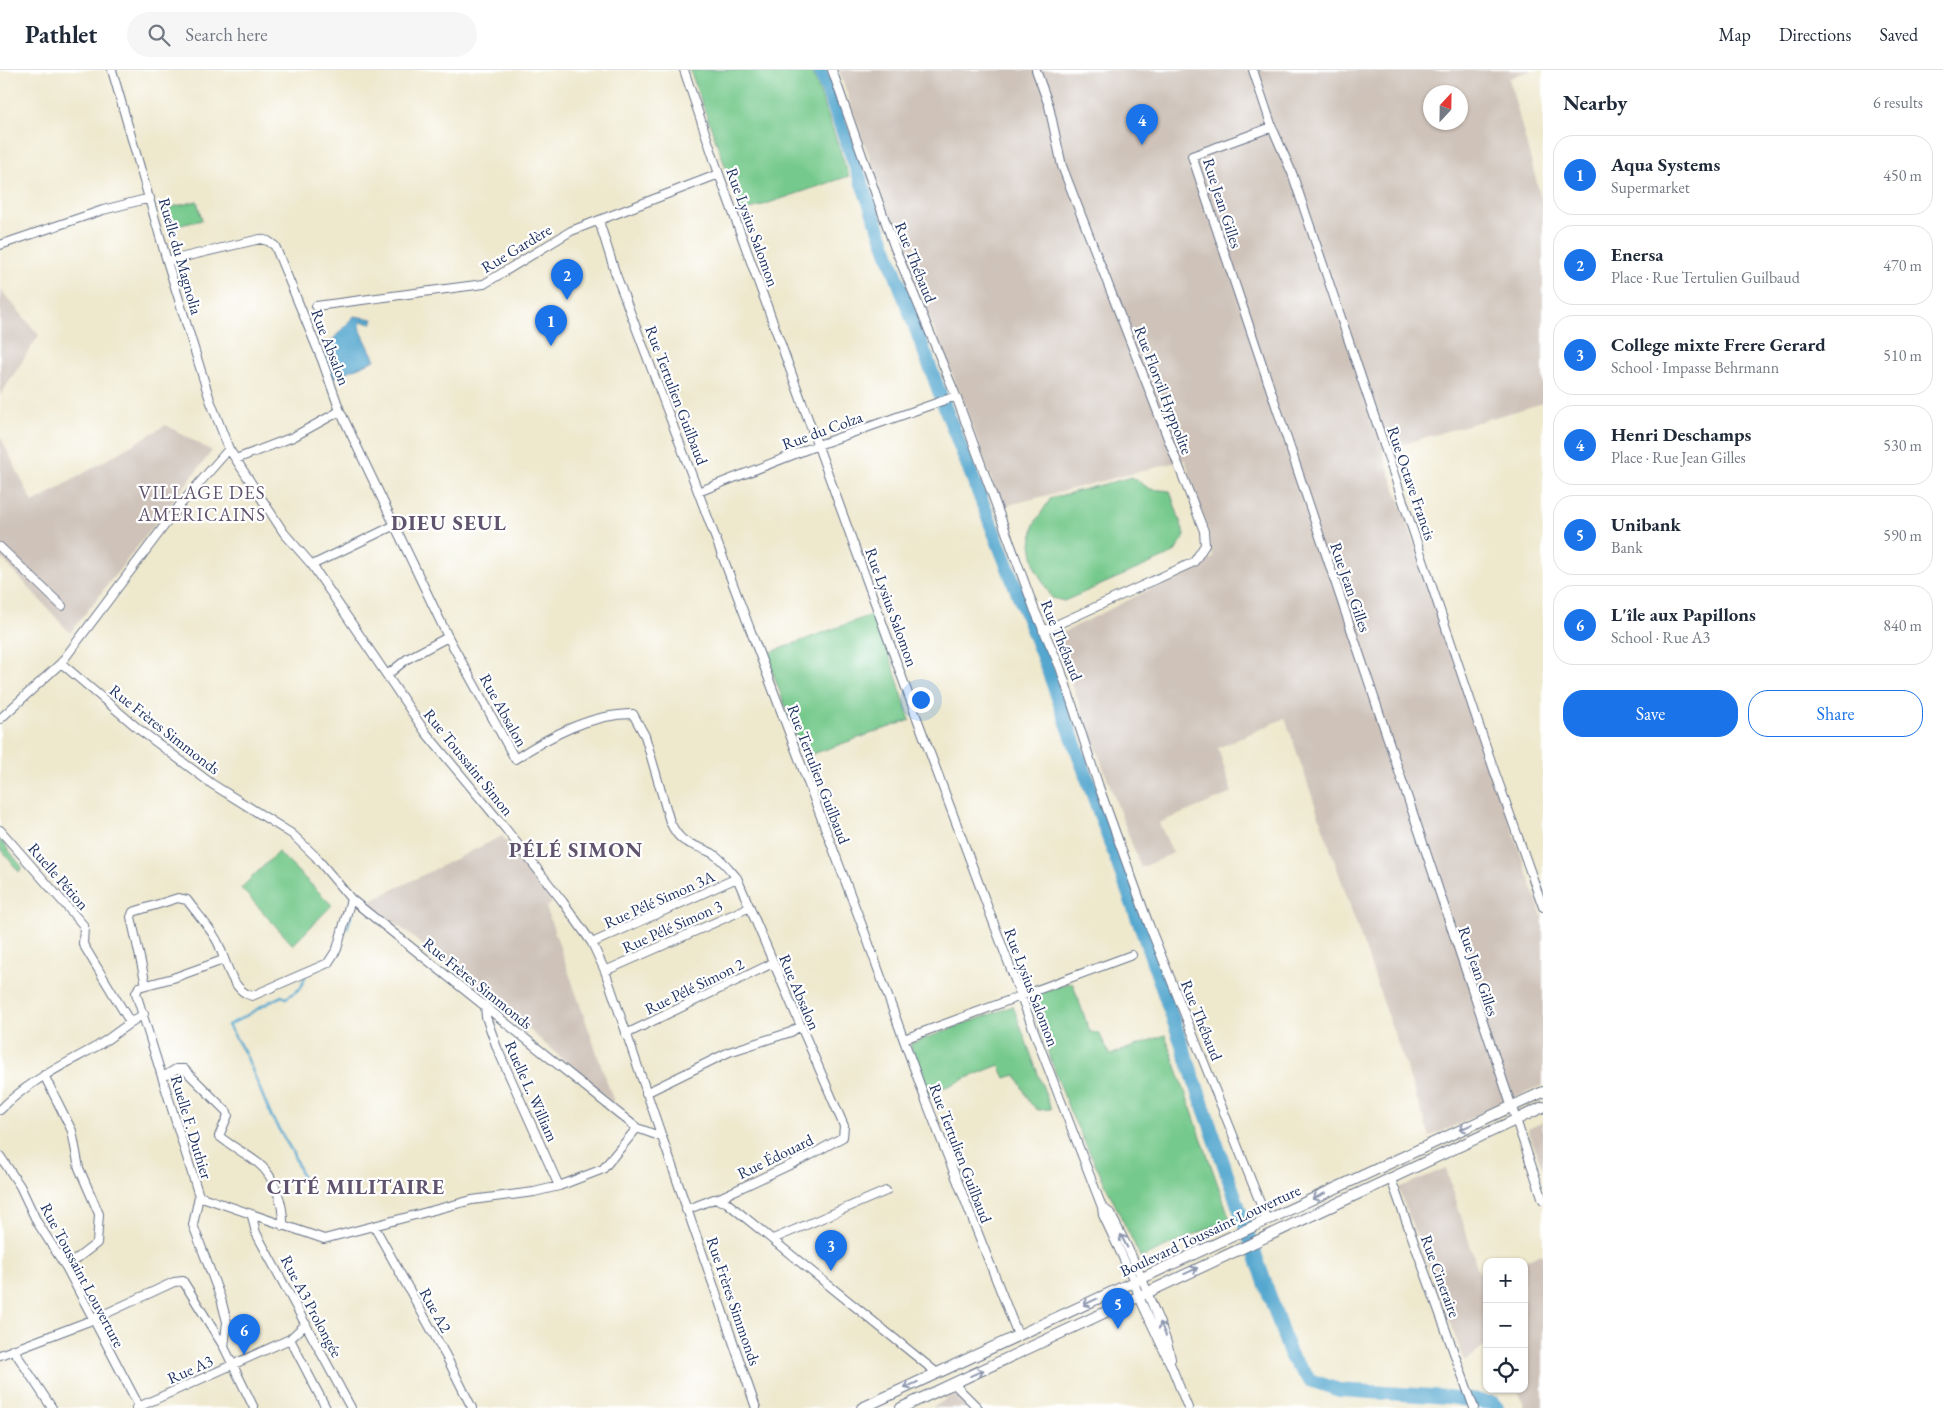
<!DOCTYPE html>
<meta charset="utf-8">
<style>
:root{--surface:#fff;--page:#f6f6f7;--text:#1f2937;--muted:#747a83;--line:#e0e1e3;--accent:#1a73e8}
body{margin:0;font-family:"EB Garamond",serif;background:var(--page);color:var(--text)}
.controls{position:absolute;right:15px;bottom:15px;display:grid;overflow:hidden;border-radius:10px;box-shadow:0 1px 4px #0004}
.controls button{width:45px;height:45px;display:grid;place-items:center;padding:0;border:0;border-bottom:1px solid var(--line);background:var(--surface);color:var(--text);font:25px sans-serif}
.compass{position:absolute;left:1423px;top:15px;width:45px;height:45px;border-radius:50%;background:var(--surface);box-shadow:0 1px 4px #0004;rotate:22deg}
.you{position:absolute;left:920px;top:629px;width:18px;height:18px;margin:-12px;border:4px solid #fff;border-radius:50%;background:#1a73e8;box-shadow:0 0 0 8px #1a73e833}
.badge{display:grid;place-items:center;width:32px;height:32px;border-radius:50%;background:var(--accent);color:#fff;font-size:16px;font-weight:700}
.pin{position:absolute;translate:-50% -41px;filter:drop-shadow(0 1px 2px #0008)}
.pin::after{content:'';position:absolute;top:26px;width:18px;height:15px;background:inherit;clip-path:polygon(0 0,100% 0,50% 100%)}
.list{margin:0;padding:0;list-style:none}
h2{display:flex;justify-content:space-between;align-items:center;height:65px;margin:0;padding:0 20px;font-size:21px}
h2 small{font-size:16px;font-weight:400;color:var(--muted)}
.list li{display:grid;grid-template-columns:32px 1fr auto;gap:15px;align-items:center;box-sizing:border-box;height:80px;margin:0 10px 10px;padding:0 10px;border:1px solid var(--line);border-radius:20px}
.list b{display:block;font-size:19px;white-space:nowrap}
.list p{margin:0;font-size:16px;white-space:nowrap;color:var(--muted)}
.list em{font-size:16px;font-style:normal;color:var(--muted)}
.actions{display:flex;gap:10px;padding:15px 20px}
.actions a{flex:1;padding:11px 0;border:1px solid var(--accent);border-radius:20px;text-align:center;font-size:18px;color:var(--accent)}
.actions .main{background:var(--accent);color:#fff}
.icon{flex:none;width:28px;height:28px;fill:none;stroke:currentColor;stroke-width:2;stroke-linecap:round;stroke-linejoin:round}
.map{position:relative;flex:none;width:1543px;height:1338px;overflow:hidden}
header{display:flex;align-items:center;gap:30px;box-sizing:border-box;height:70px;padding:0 25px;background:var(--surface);border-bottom:1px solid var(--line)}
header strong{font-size:24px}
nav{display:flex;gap:28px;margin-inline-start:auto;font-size:18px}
.search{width:350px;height:45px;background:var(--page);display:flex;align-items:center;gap:12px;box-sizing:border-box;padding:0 18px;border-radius:28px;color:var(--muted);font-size:19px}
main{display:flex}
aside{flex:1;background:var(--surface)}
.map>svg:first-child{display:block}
.industrial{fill:#cec2b9;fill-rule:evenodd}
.green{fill:#76c98c;stroke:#487c75}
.water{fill:#54a7cf;stroke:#386b96}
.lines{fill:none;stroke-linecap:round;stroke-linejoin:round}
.stream{stroke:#54a7cf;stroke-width:2.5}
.river{stroke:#54a7cf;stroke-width:14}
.minor-casing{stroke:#657085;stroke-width:10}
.major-casing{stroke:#657085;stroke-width:12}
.minor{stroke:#fff;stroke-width:8}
.major{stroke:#fff;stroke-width:10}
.oneway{stroke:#8d97ae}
.labels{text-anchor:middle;stroke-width:4.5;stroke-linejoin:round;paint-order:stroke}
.street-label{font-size:16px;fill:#1b2f5e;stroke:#fff}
.quarter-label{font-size:19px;letter-spacing:1px;fill:#60536e;stroke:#fff}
.district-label{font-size:21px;font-weight:bold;letter-spacing:1px;fill:#60536e;stroke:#fff}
</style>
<header>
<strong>Pathlet</strong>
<div class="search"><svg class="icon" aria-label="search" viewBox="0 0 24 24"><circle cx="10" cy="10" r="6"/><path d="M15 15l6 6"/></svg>Search here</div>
<nav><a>Map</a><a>Directions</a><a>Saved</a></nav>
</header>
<main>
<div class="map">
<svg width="1543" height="1338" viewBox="0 0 1543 1338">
<rect width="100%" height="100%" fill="#fff"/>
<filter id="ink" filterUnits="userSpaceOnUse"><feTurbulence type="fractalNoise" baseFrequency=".02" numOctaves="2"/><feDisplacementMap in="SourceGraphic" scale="10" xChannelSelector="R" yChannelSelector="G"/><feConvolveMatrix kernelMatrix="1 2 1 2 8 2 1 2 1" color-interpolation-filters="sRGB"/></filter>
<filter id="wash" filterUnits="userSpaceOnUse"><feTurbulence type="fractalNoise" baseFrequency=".0096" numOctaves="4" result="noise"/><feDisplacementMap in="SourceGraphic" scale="20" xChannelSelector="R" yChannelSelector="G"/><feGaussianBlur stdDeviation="1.12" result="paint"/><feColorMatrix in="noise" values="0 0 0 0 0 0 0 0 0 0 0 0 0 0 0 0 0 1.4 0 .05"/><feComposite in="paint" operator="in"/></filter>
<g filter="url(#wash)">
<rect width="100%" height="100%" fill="#eee8cd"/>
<path class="industrial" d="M839,0h693l-23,8 34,128v197l-161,47 161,469v166l-113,52 -145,-419 -67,30 14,45 -73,30 14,30 -32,15 -87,-231 159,-79 -5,-27 -23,-71 -184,47 -37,-104 -68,-168zM1430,22h30v30h-30z
M0,219l39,46 -39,61z
M166,355l46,26 -142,182 -70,-77v-120l33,67z
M502,766l50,67 -6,4 69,198 -97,-85 -150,-118z
M1543,1052v48l-15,-41z
M1446,1098l33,105 8,-2v73l-22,18 -67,-174z
M1543,1184v154h-18l-7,-19h6v-127h-8z
M954,1324l13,14h-35z"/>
<path class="green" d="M690,0h122l37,106 -107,36z
M197,131l5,19 -34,8 -4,-19z
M1132,407l18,12 20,2 15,45 -11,17 -110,48 -12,-3 -17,-30 -4,-24 3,-20 17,-26z
M876,543l34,107 -106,37 -38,-103z
M0,769l22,28 -3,5 -19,-24z
M278,782l54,53 -39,40 -52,-57z
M1072,912l18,50 9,1 11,22 55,-20 65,184 -89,39 -71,-146 -42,-115z
M1013,936l38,103 -13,1 -8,-7 -14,-28 -11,3 -6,-13 -71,29 -18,-50z"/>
<path class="water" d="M354,246l19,3 -2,5 -10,-3 -1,8 15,31 -42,18 -12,-23c10,-15 21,-25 33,-39z"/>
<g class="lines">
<path class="stream" d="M347,858l5,-14
M304,1112l-11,-29 -22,-37 -25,-61 -18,-30c19,-8 35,-21 54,-29l4,2 15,-10 4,-11"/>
<path class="river" d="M820,0l126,340 102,260 96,266 147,421 19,23 29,10 109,7 45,6 4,5"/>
</g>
</g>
<g filter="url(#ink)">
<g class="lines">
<g class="minor-casing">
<path id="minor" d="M112,0l55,191 43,139 19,49 55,84 28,32 114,168 79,95 58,74 29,41 13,28 57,166
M684,0l35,104 196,539 125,334 62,160 1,8 31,66 5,16 33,71 16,40
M832,0l62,176 62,150 79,215 25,56 39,120 50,138 118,295
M1036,0l13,36 13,60 142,365 1,14 -11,17 -151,69
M1253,0l19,57 20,46 201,594 50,140
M1272,57l-80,29 351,1044
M599,151l16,51 251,664 60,165 92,234
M0,175l103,-35 47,-12
M167,191l93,-22 8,2 7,5 47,114 18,51 108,226 67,122c35,-23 75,-45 118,-45l12,22 25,86c12,25 21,20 42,31 10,6 18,17 25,25l107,248 -1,11 -34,19 -92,43
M316,236l168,-22 87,-53 148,-57
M236,389l57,-22 47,-26
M698,422l120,-47 138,-49
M0,477l62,59
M312,495l83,-40
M61,593l79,67 72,54 80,50 23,22 36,43 286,229 25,9 94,271
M387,605l20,-16 41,-22
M0,649l61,-56 119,-158 49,-56
M0,760l84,96 -1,18 47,78
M592,873l145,-65
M223,890l-50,18 -34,9 -3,6 63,203 125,43 148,-39 62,-8 25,-6 44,-17 34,-41
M605,901l145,-64
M146,915l-15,-68 2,-5 45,-14 9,2c10,14 25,29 32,45 7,17 13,46 33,51l76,-33 9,-14 14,-50
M485,935l1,12 11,31 62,138
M626,964l147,-71
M904,969l228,-84
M44,1005l28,56 7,37 20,46 -2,29 -31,24
M163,1007l13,-8h8l43,43 1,3 -9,21c12,10 26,17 39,27 17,13 26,43 25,63
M646,1023l83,-41 62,-20 9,-6
M0,1040c28,-29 64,-45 99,-65 16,-10 29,-22 45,-31
M0,1086l20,30 17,36 29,45 74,141
M1391,1109l83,229
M199,1126l-6,29 28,74 6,23 -3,25 30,61
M1102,1137l8,6c14,27 28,53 38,81 8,22 19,41 23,65
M686,1140l28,-11 12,3 211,171
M252,1146l4,17 95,175
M374,1156l72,130 26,52
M773,1169l113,-48
M290,1269l36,69
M13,1279l39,59
M0,1285l92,-35 82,-38 9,-1 41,66
M953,1313l25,25
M136,1338l154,-69 16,-15"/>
</g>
<g class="major-casing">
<path id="major" d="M862,1338l681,-316
M901,1338l642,-301"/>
</g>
<use href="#minor" class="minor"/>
<use href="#major" class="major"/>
</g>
<defs><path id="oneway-shaft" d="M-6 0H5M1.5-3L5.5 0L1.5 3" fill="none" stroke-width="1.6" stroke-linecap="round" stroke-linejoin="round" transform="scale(1.25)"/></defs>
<g class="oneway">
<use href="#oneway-shaft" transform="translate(1466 1057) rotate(155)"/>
<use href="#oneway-shaft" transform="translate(1319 1126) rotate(155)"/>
<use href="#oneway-shaft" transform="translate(1124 1171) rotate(-117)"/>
<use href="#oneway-shaft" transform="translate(1191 1201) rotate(-25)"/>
<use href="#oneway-shaft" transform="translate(1090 1232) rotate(155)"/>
<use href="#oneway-shaft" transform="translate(1163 1259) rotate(-114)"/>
<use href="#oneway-shaft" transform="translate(977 1303) rotate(-24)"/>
<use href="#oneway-shaft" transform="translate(911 1315) rotate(155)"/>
</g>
</g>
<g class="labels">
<g class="street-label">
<text transform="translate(1223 133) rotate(72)" y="6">Rue Jean Gilles</text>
<text transform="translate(753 157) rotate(70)" y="6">Rue Lysius Salomon</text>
<text transform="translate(516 178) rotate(-31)" y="6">Rue Gardère</text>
<text transform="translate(181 186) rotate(74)" y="6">Ruelle du Magnolia</text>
<text transform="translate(916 192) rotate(68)" y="6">Rue Thébaud</text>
<text transform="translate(331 277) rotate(69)" y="6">Rue Absalon</text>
<text transform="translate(1164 320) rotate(69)" y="6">Rue Florvil Hyppolite</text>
<text transform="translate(677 325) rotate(69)" y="6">Rue Tertulien Guilbaud</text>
<text transform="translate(822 360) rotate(-20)" y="6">Rue du Colza</text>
<text transform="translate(1412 413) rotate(71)" y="6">Rue Octave Francis</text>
<text transform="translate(1351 517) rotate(71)" y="6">Rue Jean Gilles</text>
<text transform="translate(892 537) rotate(70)" y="6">Rue Lysius Salomon</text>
<text transform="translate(1062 570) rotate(68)" y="6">Rue Thébaud</text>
<text transform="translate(504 640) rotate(61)" y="6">Rue Absalon</text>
<text transform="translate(165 659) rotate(38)" y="6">Rue Frères Simmonds</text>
<text transform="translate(469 692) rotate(51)" y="6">Rue Toussaint Simon</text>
<text transform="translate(819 704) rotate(69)" y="6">Rue Tertulien Guilbaud</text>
<text transform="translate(59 806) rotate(49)" y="6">Ruelle Pétion</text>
<text transform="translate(659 829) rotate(-24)" y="6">Rue Pélé Simon 3A</text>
<text transform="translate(672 856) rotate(-24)" y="6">Rue Pélé Simon 3</text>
<text transform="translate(1479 901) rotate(71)" y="6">Rue Jean Gilles</text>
<text transform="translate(478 913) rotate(39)" y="6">Rue Frères Simmonds</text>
<text transform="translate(694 916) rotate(-26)" y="6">Rue Pélé Simon 2</text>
<text transform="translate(1032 917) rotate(69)" y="6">Rue Lysius Salomon</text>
<text transform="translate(800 922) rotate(67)" y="6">Rue Absalon</text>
<text transform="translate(1202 950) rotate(68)" y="6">Rue Thébaud</text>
<text transform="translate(532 1021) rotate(66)" y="6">Ruelle L. William</text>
<text transform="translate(192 1057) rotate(73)" y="6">Ruelle F. Duthier</text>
<text transform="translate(961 1083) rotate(69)" y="6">Rue Tertulien Guilbaud</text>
<text transform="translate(775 1086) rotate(-26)" y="6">Rue Édouard</text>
<text transform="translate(1210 1160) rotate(-25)" y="6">Boulevard Toussaint Louverture</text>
<text transform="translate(83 1205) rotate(62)" y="6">Rue Toussaint Louverture</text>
<text transform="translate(1441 1206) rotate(70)" y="6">Rue Cineraire</text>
<text transform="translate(734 1231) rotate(71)" y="6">Rue Frères Simmonds</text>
<text transform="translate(312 1236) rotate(62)" y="6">Rue A3 Prolongée</text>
<text transform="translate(436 1240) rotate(61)" y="6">Rue A2</text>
<text transform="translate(190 1299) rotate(-24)" y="6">Rue A3</text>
</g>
<g class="quarter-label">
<text x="202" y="429">VILLAGE DES<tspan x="202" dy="22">AMERICAINS</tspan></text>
</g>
<g class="district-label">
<text x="449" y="460">DIEU SEUL</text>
<text x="576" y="787">PÉLÉ SIMON</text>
<text x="356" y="1124">CITÉ MILITAIRE</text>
</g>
</g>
</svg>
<div class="controls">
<button>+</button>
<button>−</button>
<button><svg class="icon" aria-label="locate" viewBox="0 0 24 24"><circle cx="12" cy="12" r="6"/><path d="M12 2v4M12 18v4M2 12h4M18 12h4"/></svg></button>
</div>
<svg class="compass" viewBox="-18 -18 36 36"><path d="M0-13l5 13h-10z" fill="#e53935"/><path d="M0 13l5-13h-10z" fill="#747a83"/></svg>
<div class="you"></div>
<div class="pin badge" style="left:551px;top:276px">1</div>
<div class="pin badge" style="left:567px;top:230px">2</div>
<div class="pin badge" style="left:831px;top:1201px">3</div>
<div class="pin badge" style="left:1142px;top:75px">4</div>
<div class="pin badge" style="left:1118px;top:1259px">5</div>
<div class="pin badge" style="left:244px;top:1285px">6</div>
</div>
<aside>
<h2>Nearby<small>6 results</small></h2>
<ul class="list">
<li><span class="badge">1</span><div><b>Aqua Systems</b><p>Supermarket</p></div><em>450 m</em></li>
<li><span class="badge">2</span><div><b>Enersa</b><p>Place · Rue Tertulien Guilbaud</p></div><em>470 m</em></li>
<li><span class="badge">3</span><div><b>College mixte Frere Gerard</b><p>School · Impasse Behrmann</p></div><em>510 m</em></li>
<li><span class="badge">4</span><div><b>Henri Deschamps</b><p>Place · Rue Jean Gilles</p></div><em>530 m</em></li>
<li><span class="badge">5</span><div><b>Unibank</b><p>Bank</p></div><em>590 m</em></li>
<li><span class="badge">6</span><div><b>L'île aux Papillons</b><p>School · Rue A3</p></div><em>840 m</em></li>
</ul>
<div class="actions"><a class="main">Save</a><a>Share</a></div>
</aside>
</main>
